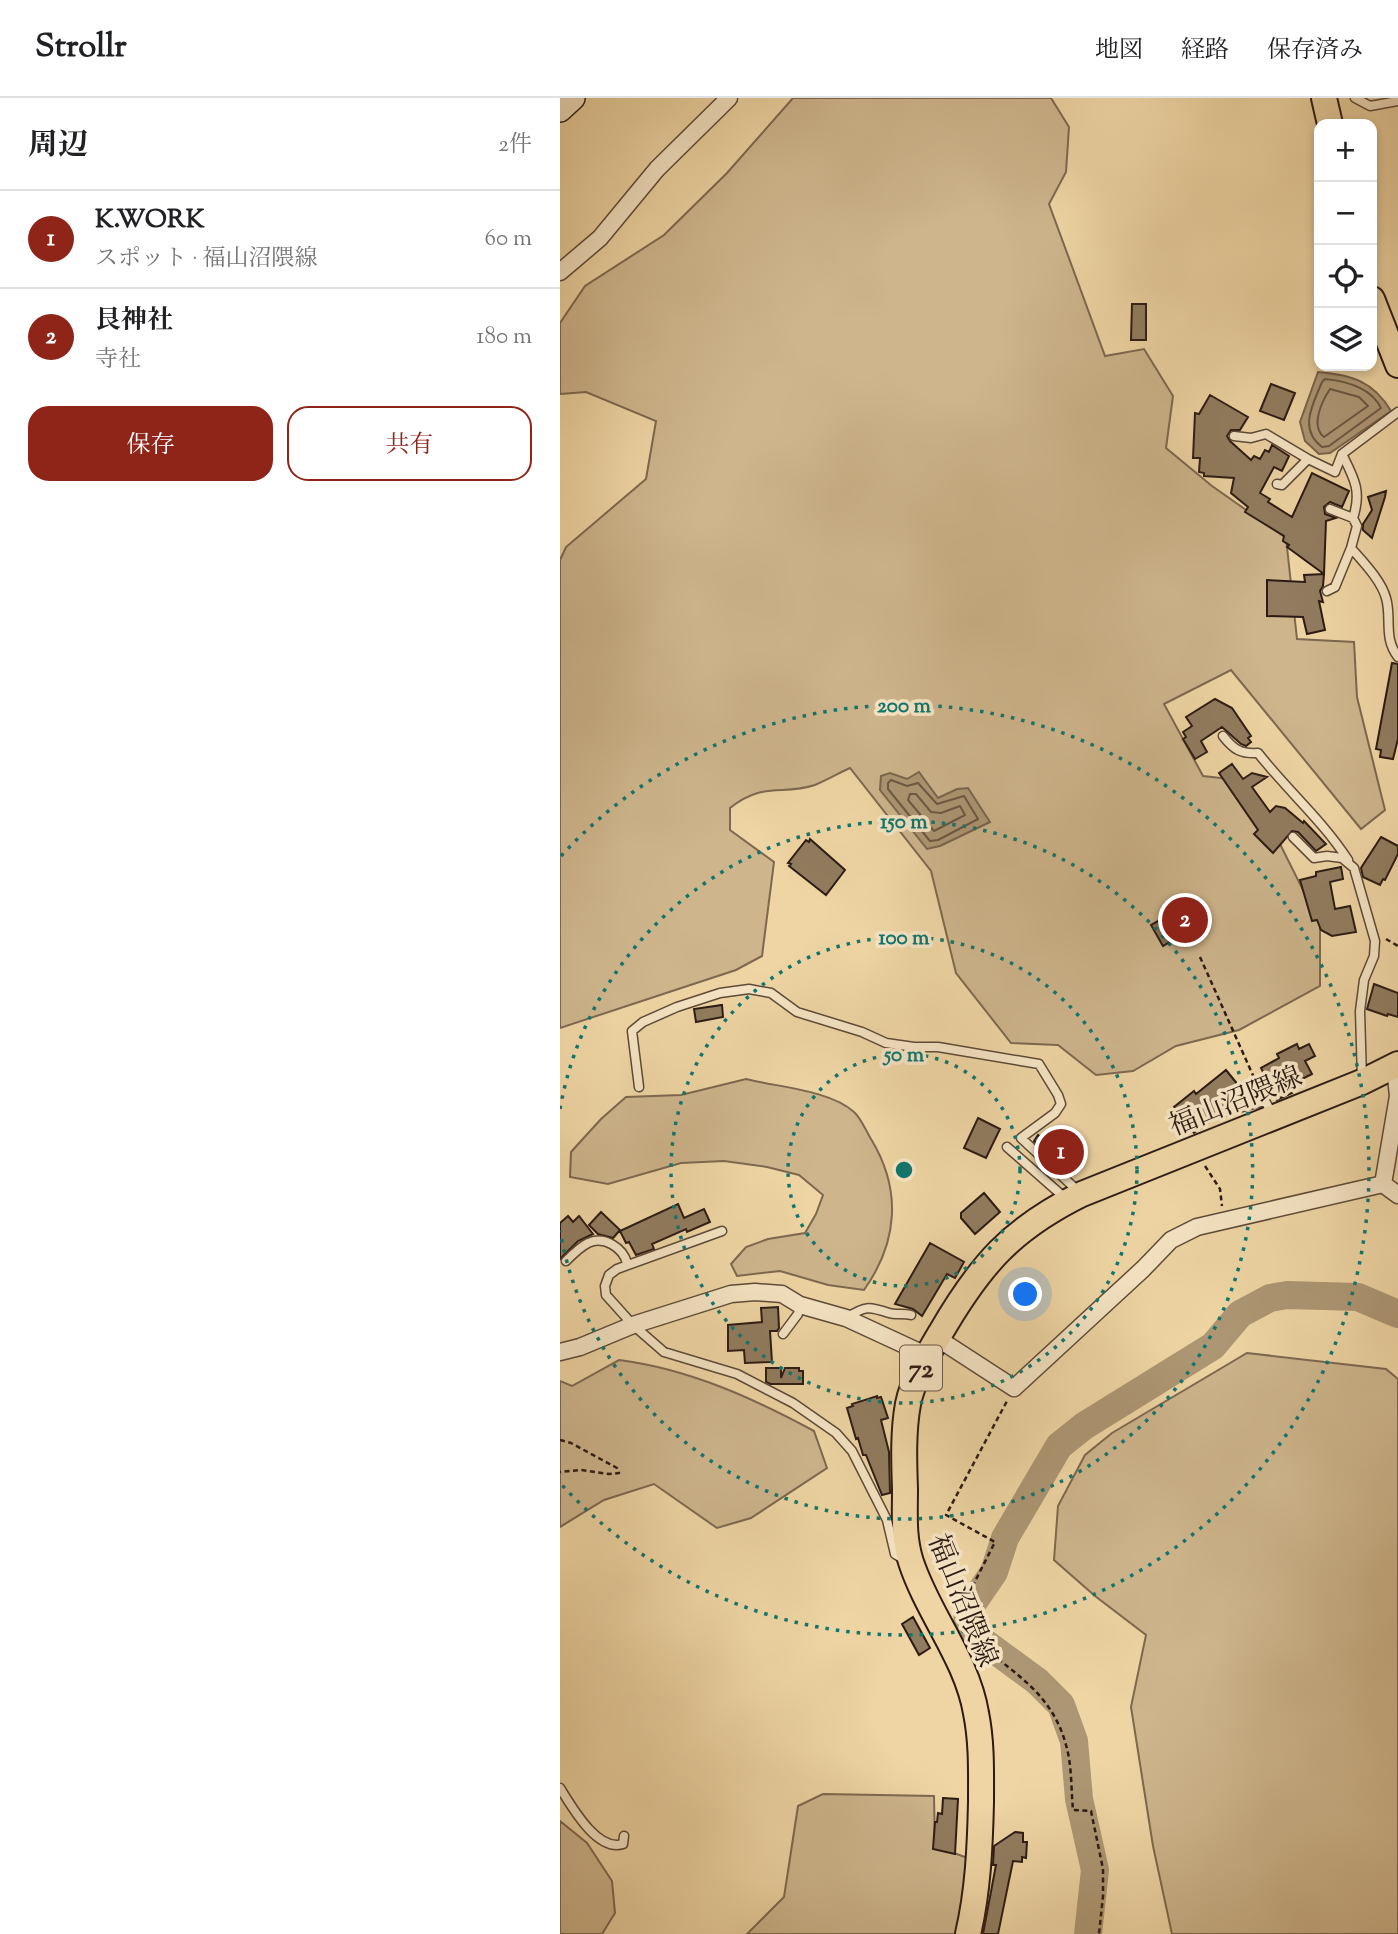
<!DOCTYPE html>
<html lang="ja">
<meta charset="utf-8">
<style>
:root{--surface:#fff;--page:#f2f2f2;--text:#202124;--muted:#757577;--line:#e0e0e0;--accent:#8f2418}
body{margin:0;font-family:"Sorts Mill Goudy","Noto Serif JP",serif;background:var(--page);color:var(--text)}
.controls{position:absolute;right:21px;top:21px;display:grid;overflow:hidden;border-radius:14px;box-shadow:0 4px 10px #0003}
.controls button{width:63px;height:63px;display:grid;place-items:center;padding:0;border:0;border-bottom:2px solid var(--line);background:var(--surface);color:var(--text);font:35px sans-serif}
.you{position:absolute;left:466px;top:1197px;width:24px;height:24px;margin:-18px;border:5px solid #fff;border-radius:50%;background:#1a73e8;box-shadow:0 0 0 10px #1a73e833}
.badge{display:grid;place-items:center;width:46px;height:46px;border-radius:50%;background:var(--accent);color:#fff;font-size:23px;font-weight:700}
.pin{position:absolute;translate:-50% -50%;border:4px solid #fff;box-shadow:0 2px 7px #0006}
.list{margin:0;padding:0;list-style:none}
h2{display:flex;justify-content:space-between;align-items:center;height:91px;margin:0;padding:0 28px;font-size:30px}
h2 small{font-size:23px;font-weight:400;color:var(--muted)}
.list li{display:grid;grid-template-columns:46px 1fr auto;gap:21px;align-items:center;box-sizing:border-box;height:98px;padding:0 28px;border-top:2px solid var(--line)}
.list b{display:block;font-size:26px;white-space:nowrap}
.list p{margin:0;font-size:23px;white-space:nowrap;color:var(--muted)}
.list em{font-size:23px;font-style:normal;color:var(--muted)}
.actions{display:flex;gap:14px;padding:21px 28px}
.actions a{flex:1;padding:16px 0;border:2px solid var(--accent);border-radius:21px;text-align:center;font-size:24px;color:var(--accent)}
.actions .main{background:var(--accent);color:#fff}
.icon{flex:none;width:38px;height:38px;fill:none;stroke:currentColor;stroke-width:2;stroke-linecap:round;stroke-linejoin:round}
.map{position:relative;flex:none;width:838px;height:1836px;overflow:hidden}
header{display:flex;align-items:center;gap:42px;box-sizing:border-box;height:98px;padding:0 35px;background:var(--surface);border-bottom:2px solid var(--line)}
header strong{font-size:33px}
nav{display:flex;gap:38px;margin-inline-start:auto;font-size:24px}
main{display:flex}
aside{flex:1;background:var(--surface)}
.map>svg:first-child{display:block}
.green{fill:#ceb58c;stroke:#7d6850;stroke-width:2}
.water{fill:#ad9673;stroke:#79654d;stroke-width:2}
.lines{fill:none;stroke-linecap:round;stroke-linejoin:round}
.shore{stroke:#6c5844;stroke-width:2}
.river{stroke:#ad9673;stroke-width:28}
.building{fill:#917c5f;stroke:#2c1b14;stroke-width:2}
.service-casing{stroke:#5d4a38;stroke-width:11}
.minor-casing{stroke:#5d4a38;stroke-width:19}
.secondary-casing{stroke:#2c1b14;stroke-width:26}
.primary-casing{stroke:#2c1b14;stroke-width:28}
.path{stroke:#2c1b14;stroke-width:2.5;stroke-dasharray:5 3.5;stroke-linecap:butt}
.service{stroke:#f5e4c4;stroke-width:8}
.minor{stroke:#f5e4c4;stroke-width:16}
.secondary{stroke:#f5e4c4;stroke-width:23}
.primary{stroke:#efd5a4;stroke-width:24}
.ring{fill:none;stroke:#0f766e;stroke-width:3.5;stroke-dasharray:3.5 7}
.labels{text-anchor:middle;stroke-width:7;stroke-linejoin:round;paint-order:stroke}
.shield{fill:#f5e4c4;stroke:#685749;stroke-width:2}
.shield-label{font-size:26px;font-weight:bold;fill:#2c1b14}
.street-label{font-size:28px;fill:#2c1b14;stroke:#f5e4c4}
.centre{fill:#0f766e;stroke:#f5e4c4;stroke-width:3.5}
.ring-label{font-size:21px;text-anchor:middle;font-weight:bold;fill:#0f766e;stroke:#f5e4c4;stroke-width:7;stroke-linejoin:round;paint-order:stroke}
</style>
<header>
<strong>Strollr</strong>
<nav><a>地図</a><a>経路</a><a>保存済み</a></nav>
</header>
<main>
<aside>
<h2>周辺<small>2件</small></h2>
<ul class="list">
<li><span class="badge">1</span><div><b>K.WORK</b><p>スポット · 福山沼隈線</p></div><em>60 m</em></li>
<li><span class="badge">2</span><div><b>艮神社</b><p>寺社</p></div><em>180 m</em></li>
</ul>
<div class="actions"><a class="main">保存</a><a>共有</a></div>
</aside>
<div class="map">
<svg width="838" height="1836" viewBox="0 0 838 1836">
<rect width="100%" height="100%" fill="#efd5a4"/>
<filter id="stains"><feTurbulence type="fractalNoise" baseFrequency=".00286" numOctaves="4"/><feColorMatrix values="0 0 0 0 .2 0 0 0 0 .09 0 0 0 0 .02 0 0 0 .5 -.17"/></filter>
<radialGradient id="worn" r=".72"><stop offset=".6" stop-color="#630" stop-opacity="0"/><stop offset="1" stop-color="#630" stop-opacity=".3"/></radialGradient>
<path class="green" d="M233,0h258l18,29 -3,45 -17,32 56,152 39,-7 29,47 -7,52 46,38 74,52 11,101 57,3 3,55 28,113 -24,19 -130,-159 -67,34 39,72 26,3 51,65 40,80v62l-81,44 -63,16 -43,25 -37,4 -38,-30 -47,-2 -55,-70 -25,-102 -81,-103c-11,5 -23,12 -35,17 -34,11 -51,-4 -85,23v22l44,32 -12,94 -26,14 -176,58v-468l6,-13 80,-68 10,-58 -70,-29 -26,2v-71l25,-37 79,-51 63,-62z
M186,981c31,8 84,11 108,33 7,6 12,19 17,27 31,51 27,103 -7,151l-36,-5 -48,-14 -43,5 -6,-12 15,-17 22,-8 37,-6 11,-19 7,-19 -24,-20 -32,-8 -43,-6 -43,2 -73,21 -38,-7 1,-25 30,-33 25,-22 55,-2z
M687,1255l139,16 12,10v555h-226l-19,-88 -22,-139 15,-72 -51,-39 -41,-36 4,-54 27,-51 27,-22z
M59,1262c70,9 134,38 195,71l13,37 -76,50 -34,10 -63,-44 -50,16 -44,27v-146l12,5z
M263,1696l111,2 1,50 38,14 -12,74h-214l37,-37 14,-91z
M0,1723l27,22 25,38 3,32 -13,21h-42z"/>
<path class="water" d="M758,274c34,3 55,9 73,39l-61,42 -11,1 -14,-13 -5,-19z
M359,674l19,26 19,-9 11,-1 22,34 -50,24 -13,3 -47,-59 1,-14 9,-3 17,6z"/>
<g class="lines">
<path class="shore" d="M765,281c21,2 46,9 56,29l-52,38 -7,1c-24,-18 -9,-43 0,-65z
M770,291l29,8 9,9 -44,31c-14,-11 -2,-36 6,-48z
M331,682l16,6 11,-3 19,21 27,-8 14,23 -40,21 -8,1 -42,-52v-6z
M350,696h6l15,18 10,1 19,-7 5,9 -31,16 -26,-31z"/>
<path class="river" d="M528,1836l7,-64 -16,-71 -5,-58 -13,-36 -24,-24 -64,-47 -6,-9 1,-15 26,-38 11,-34 54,-92 25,-20 129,-80 27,-32 30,-16 17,-3 71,2 40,17"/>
</g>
<path class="building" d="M572,206h14v36h-15z
M711,286l24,9 -11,27 -24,-9z
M650,297l38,22 -8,13h-9l-4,6 3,5 21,19 3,-4 6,3 5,-9 4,2 3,-7 17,11 -7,15 -8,-4 -14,26 10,6 -2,3 24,15 20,-44 37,18 -7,16 -12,-5 -6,5 1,7 11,4 -10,3 -2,53 -37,-27 2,-2 -6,-4 1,-5 -39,-24 3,-5 -17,-14 3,-15 -30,-2v-3l-5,-1 1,-14h-7l2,-45 4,1z
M826,393l-1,6 -13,41 -9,-8v-6l9,-14 -4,-13z
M764,476l-1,12 -3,5 3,11 -4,-1 6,29 -18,4 -4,-17 -36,-1v-36l38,2 -1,-7z
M832,565l6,1v75l-5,20 -13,-2 1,-7 -5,-1z
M655,601l17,9 19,28 -3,2 3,4 -5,4 -5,-2 -19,-17 -21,14 6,11 -12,7 -12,-20 3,-2 -3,-5 9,-6 -6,-9z
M672,666l11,15 9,-6 15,4 -15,10 18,25 6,-6 9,2 18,15 1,-2 22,23 -10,7 -18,-19 -6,-1 -19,22 -19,-19 4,-4 -39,-57z
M821,739l17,9v8l-13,26 -2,-1 -3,6 -17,-8 -2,-9z
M250,741l35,31 -19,25 -37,-29 2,-2 -3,-1 18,-23 3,2z
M781,769l2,12 -13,3 5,27 15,-3 6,26 -24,4 -11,-6 -4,-10 -5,1 -12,-41 16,-4v-4z
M622,810l4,8 3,-1 6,11 -32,20 -12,-21z
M814,886l24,9v24l-10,-3 -1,2 -20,-7z
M162,907l1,12 -27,5 -2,-13z
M737,946l2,5 10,-5 6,12 -10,5 7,13 -24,12 4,7 -15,7 -16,-32 18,-10 -2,-4z
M666,972l17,21 -12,12 -12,5 -2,9 -23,16 -20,-26 20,-16 2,3z
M418,1020l22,11 -14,29 -22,-10z
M493,1030l33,28 -5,5 2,2 -13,12 -36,-34 4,-6 5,4z
M424,1095l16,19 -25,22 -14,-16v-5z
M118,1106l6,14 20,-9 6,13 -23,10 -1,-3 -34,15 2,5 -18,6 -7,-13 -3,1 -6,-12z
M41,1114l19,18 -7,8 -15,-4 -9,-9z
M8,1118l5,6 6,-6 14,18 -15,7 -18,18v-36z
M370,1145l34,19 -9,16 -8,-4 -25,42 -9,-7 -18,-5z
M218,1209l1,21 -2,3h-7l2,31 -27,1 -1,-13 -16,1v-26l34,-3 -1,-14z
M206,1270h15v10l4,-10h14v3h4v13h-33l-4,-2z
M317,1298v2l4,-1 7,21 -7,2 8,32 1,41 -8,2 -16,-40h-3l-5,-17 -2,1 -9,-31 6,-2 -1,-2z
M353,1519l17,31 -11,7 -17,-31z
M383,1700l15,1 -3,55 -22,-5 2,-27h2l1,-9 4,1z
M455,1734l8,1v9h4l-1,16 -4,-1v5l-9,-1 -15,73h-15l13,-69h-3l1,-19z"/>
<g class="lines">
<g class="service-casing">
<path id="service" d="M795,0l15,8 28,-5
M674,338l17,2 15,-4 42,25 27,13 7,-18 56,-42
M782,356c12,24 20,37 11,64l4,8 -6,22c12,14 30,32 35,50 6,20 -3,40 12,59
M717,386l5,1 26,-26
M770,411l23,9
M767,493l8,-4 16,-39
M663,638c11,14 18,18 35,17 29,37 65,68 90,107
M733,739l21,21 13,-2 15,2 12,10 21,73 -1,15 -10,24 -4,31 2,68
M79,989l-7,-56 11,-9 34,-15 43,-14 29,-4 22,4 26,19 65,20 24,11 28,4h24l101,17 19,31 3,9 -6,9 -34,25 58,54
M664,1014l41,-11 7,12
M447,1049l58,51
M162,1133l-105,38 -8,6 -4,11 1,9 27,30 31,27 73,22 56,29 43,30 16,18 35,69 8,34 10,6
M6,1163c6,-6 14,-14 22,-18 16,-8 35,5 39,20
M286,1220c19,-12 22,-12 43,-5 6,2 15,0 22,2
M223,1236l15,-20 2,-9
M0,1690c12,19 37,64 63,56l1,-8"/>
</g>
<g class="minor-casing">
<path id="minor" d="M0,174l40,-34 57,-69 72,-71
M823,1086l15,-88 -3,-29
M377,1240l77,50 129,-119 28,-29 26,-13 186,-43 15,11
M0,1254l20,-5 53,-22 98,-31 24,-2 27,2 18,11 46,13 80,37"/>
</g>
<g class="secondary-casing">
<path id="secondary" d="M0,12l13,-12"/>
</g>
<g class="primary-casing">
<path id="primary" d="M764,0l6,26
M812,201l26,66
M408,1836c10,-43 12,-87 13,-132 0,-30 1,-59 -5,-89 -9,-54 -48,-99 -65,-151 -8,-24 -6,-48 -6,-73 -1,-28 -2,-58 3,-85 5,-25 20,-50 33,-72 39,-67 70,-103 141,-138l280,-112 36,-18"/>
</g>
<path class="path" d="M826,841l12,7
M640,859l60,134
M645,1068l15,23 2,17
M0,1342l11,3 46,25 2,5 -10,1 -28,-4 -21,2
M400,1520l2,-11 33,-65 -49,-27 61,-114
M411,1540c40,33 81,54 95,107 6,20 5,44 7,65l18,1 12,58v27l-4,38"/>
<use href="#service" class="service"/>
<use href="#minor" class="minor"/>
<use href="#secondary" class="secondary"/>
<use href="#primary" class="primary"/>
</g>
<g class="ring">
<circle cx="344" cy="1072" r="116"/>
<circle cx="344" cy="1072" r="233"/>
<path d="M0 1011A349 349 0 1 1 0 1133"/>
<path d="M1 758A465 465 0 1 1 1 1386"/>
</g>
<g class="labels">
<rect class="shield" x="340" y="1247.5" width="42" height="45" rx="5"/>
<g class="shield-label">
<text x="361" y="1279">72</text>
</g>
<g class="street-label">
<text transform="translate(675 1002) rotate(-22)" y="10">福山沼隈線</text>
<text transform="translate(404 1502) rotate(68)" y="10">福山沼隈線</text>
</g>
</g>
<circle cx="344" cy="1072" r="10" class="centre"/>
<g class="ring-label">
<text x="344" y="614">200 m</text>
<text x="344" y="730">150 m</text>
<text x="344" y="846">100 m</text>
<text x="344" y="963">50 m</text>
</g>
<rect width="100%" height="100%" filter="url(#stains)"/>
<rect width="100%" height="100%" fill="url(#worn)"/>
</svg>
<div class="controls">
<button>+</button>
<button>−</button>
<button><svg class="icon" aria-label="locate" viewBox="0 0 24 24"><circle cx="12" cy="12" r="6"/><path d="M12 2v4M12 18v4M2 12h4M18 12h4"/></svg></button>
<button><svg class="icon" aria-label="layers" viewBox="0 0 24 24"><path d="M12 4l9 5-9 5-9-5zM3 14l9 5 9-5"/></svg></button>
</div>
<div class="you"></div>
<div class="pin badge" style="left:501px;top:1054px">1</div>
<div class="pin badge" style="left:625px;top:822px">2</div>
</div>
</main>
